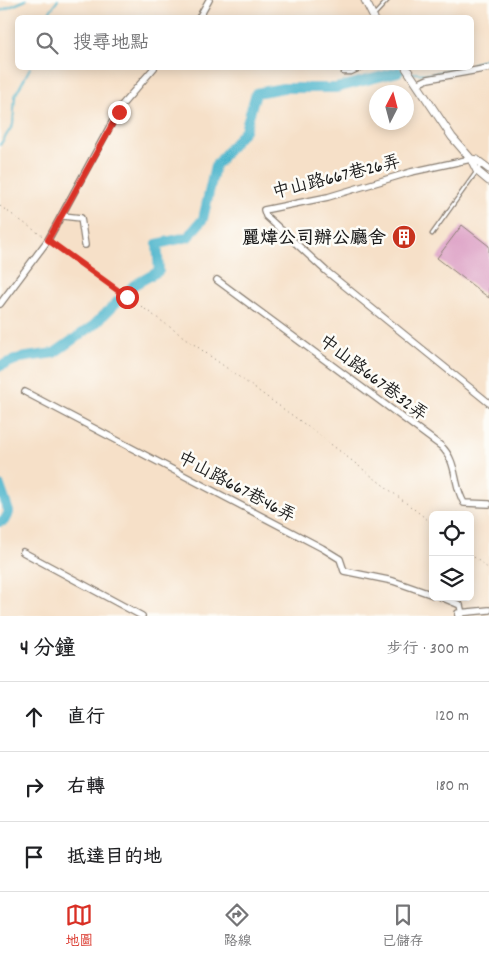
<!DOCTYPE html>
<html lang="zh-TW">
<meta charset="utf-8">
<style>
:root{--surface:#fff;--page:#f2f2f2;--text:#202124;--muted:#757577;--line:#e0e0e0;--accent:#d93025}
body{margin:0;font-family:Dekko,"LXGW WenKai TC",sans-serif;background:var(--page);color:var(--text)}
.controls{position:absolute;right:15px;bottom:15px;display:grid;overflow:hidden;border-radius:8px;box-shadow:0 2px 12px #0003}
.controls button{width:45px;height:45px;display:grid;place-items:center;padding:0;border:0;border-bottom:1px solid var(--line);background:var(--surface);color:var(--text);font:25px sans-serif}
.compass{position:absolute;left:369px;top:85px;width:45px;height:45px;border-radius:50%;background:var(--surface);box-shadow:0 2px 12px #0003;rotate:6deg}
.stop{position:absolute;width:15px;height:15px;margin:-11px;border:4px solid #d93025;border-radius:50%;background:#fff}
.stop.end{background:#d93025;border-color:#fff;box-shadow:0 1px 5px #0008}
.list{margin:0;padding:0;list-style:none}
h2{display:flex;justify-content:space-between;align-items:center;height:65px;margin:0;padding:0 20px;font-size:21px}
h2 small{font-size:16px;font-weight:400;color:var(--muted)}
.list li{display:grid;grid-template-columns:32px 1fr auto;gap:15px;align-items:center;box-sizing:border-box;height:70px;padding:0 20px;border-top:1px solid var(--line)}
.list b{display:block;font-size:19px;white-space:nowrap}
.list em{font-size:16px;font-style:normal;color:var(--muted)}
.icon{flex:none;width:28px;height:28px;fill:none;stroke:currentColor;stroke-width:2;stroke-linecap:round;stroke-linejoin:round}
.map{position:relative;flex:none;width:489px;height:616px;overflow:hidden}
.search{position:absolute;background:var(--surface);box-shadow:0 2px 12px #0003;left:15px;right:15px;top:15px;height:55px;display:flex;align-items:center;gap:12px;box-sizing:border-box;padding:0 18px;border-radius:8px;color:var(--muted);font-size:19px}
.sheet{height:275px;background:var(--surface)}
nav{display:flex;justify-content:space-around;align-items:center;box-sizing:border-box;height:70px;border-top:1px solid var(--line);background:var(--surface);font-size:14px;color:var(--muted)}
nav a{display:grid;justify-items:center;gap:2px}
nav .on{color:var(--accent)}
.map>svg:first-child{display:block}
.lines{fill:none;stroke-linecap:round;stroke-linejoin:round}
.stream{stroke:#4db5cc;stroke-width:2}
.river{stroke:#4db5cc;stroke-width:10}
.building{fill:#db9cc3}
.service-casing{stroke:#897e72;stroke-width:5}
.minor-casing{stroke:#897e72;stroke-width:8}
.tertiary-casing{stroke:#897e72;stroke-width:9}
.path{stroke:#897e72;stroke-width:1;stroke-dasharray:1 4;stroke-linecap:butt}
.service{stroke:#fff;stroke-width:2.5}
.minor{stroke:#fff;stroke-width:5.5}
.tertiary{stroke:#fff;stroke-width:7}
.route{stroke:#d93025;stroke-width:6}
.labels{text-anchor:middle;stroke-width:5;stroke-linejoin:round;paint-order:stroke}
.street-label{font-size:18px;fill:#1c1c1c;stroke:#fdfcf7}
.poi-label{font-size:18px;font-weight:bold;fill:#1c1c1c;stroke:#fdfcf7;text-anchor:end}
</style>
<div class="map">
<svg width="489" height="616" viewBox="0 0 489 616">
<rect width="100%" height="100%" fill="#fdfcf7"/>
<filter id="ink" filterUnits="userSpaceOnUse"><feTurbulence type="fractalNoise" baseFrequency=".02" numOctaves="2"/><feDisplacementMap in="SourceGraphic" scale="10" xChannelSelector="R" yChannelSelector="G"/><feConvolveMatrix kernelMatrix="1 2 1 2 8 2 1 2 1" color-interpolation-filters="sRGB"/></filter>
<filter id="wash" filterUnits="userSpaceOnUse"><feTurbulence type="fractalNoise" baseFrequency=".0096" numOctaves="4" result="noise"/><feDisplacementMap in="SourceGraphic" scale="20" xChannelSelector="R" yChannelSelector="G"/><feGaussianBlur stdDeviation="1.12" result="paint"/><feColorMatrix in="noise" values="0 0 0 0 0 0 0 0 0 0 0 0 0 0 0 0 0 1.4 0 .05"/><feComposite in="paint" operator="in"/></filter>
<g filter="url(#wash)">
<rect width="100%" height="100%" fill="#f6e0c8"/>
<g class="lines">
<path class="stream" d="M0,11l26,-11
M45,18l13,-18
M472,64l9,-3 8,-6
M398,72l9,1
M412,73l19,1 25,-6
M0,145l13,-20 2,-29 15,-28"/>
<path class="river" d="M0,366l20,-8 34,-5 40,-28 40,-40 25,-14 -2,-27 31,-7 15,-18 12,-53 30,-36 11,-37 27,-5h53l62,-16
M0,486l9,26 -5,9 -4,1"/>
</g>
<g id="blocks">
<path class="building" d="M462,225l27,21v52l-52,-40z"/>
</g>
</g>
<g filter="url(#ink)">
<use href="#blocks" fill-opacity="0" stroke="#897e72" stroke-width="1"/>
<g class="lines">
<g class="service-casing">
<path id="service" d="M374,15l14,-15
M343,73h8l11,-5
M432,234l50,-70"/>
</g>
<g class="minor-casing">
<path id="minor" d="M199,18l10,-18
M417,84l11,-5 61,-11
M471,159l-60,13 -83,25 -64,13 2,6 60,55 163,132
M63,216l18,2 4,27
M217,280l224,166c17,16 12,39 23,57l25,1
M0,304l48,-64 73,-134 33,-38
M25,392l297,156 18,11 4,12 49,10 40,14
M23,552l119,64
M441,597l19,8 2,9
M458,616v-3l31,-3"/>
</g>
<g class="tertiary-casing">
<path id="tertiary" d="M365,0l9,18
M406,68l46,69 19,22 6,12 12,10
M471,159l6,1 12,9"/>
</g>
<path class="path" d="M0,206l44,31
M52,242l262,189 119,93
M470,554l19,15"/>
<use href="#service" class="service"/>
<use href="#minor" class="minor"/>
<use href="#tertiary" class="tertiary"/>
</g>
</g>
<g class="lines" filter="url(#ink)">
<path class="route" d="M119,112l-71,128 79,57"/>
</g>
<defs>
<g id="building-disc" transform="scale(1.25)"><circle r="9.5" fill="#c8321e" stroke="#fdfcf7"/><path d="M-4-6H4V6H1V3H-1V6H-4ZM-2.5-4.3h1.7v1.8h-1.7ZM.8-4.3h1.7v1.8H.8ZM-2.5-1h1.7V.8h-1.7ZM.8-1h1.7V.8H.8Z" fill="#fff"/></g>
</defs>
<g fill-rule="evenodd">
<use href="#building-disc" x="404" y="237"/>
</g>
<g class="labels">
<g class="street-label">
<text transform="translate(336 176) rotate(-14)" y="6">中山路667巷26弄</text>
<text transform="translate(374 377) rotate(37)" y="6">中山路667巷32弄</text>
<text transform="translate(237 486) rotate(28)" y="6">中山路667巷46弄</text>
</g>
<g class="poi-label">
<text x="386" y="243">麗煒公司辦公廳舍</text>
</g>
</g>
</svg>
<div class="controls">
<button><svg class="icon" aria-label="locate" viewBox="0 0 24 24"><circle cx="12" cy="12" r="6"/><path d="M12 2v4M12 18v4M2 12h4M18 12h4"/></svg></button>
<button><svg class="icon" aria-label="layers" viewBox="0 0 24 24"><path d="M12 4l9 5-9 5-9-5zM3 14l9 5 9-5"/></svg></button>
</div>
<svg class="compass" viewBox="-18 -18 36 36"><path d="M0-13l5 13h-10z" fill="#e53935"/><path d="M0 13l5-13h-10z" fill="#757577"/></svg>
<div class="stop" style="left:127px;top:297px"></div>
<div class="stop end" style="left:119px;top:112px"></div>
<div class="search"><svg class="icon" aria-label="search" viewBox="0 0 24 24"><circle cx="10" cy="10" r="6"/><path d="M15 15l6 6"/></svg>搜尋地點</div>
</div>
<section class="sheet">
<h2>4 分鐘<small>步行 · 300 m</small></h2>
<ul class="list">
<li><svg class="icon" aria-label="ahead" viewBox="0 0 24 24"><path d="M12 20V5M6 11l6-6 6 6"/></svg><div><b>直行</b></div><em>120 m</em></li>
<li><svg class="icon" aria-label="right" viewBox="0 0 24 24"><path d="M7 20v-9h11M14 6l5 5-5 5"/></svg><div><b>右轉</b></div><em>180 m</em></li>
<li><svg class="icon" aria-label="arrive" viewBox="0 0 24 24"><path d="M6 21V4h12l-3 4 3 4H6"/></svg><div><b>抵達目的地</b></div></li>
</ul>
</section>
<nav>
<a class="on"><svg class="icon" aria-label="map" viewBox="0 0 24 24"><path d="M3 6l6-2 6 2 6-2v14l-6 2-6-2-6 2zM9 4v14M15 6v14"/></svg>地圖</a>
<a><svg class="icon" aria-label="directions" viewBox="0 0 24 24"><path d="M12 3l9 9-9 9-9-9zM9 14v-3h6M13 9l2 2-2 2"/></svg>路線</a>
<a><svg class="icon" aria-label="saved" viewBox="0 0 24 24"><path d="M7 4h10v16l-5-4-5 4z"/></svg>已儲存</a>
</nav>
